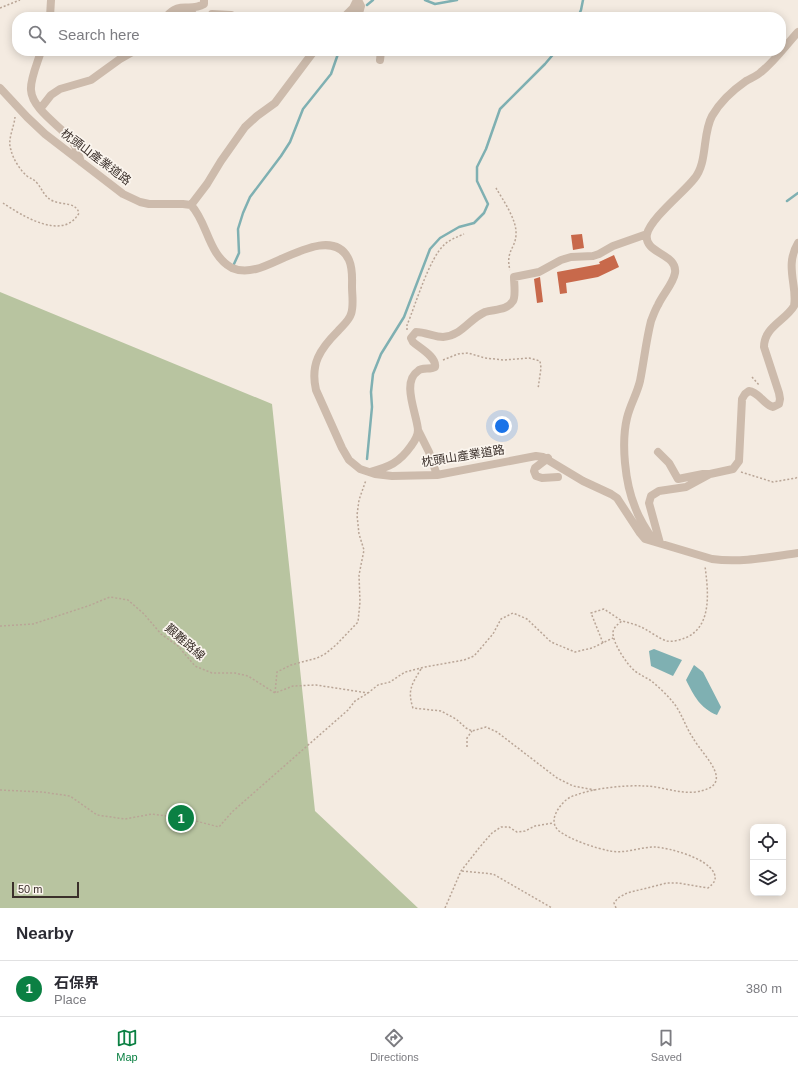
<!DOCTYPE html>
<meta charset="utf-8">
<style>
:root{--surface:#fff;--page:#f7f7f7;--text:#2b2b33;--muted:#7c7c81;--line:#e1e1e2;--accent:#0b8043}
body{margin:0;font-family:Arial,"Noto Sans TC",sans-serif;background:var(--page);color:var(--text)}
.controls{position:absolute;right:12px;bottom:12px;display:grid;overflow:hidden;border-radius:8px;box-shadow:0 2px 10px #0003}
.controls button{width:36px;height:36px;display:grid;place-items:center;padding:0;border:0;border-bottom:1px solid var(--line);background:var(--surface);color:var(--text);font:20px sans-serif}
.scale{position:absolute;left:12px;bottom:10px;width:67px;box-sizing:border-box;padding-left:4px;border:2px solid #3b302b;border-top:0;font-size:11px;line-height:14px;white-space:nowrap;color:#3b302b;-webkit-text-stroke:3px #fbf5ee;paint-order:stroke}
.you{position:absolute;left:502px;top:426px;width:14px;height:14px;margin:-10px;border:3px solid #fff;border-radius:50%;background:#1a73e8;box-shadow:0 0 0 6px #1a73e833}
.badge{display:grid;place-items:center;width:26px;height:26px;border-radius:50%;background:var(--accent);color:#fff;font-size:13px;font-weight:700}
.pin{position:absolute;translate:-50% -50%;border:2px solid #fff;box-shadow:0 1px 4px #0006}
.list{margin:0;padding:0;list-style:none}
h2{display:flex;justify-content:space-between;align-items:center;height:52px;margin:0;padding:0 16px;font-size:17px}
h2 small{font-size:13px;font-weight:400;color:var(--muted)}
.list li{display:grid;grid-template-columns:26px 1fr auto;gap:12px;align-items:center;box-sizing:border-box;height:56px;padding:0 16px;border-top:1px solid var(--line)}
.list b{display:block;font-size:15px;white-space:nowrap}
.list p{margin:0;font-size:13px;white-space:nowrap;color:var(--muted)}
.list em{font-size:13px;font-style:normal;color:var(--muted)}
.icon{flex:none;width:22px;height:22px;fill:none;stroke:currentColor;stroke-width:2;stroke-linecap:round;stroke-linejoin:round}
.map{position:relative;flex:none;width:798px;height:908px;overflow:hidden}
.search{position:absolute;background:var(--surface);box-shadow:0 2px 10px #0003;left:12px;right:12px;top:12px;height:44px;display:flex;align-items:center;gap:10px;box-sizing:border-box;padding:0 14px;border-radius:16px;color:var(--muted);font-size:15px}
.sheet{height:108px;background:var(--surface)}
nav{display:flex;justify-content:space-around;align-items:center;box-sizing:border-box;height:56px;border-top:1px solid var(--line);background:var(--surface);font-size:11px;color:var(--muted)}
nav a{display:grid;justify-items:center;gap:2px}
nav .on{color:var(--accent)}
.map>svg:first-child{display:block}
.green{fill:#b8c4a0}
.water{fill:#7fb0b2}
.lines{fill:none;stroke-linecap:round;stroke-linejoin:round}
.stream{stroke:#7fb0b2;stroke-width:2.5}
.building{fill:#c8694b}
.path{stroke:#b9a596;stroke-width:1.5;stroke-dasharray:2 2;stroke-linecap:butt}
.minor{stroke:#cdbbac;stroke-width:8}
.labels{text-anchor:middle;stroke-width:3.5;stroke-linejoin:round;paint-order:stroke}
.street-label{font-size:12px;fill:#3b302b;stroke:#fbf5ee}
</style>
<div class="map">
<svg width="798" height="908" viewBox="0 0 798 908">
<rect width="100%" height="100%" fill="#f4ebe1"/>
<path class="green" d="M0,292l272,112 43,407 103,97h-418z"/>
<path class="water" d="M654,649l28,11 -9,16 -22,-10 -2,-15z
M694,665l9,7 18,35 -4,8c-17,-7 -23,-19 -31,-35z"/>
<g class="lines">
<path class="stream" d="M425,0l10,4 22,-4
M367,5l6,-5
M578,17l3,-7 2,-10
M787,201l11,-8
M234,264l5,-11 -1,-24 5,-16 7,-16 31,-41 9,-14 13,-33 28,-35 8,-23
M367,459l5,-52 -1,-15 2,-18 8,-20 23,-37 26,-68 10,-11 19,-11 15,-4 10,-10 4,-9 -11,-23v-14l9,-18 14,-40 45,-45 11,-13"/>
</g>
<path class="building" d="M582,234l2,14 -11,2 -2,-15z
M614,255l5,12 -21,10 -32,6 1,10 -7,1 -3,-22 43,-8 -1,-2z
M540,277l3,25 -6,1 -3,-24z"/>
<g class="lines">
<path class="path" d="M0,8l20,-8
M368,13l5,4
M496,188c7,12 21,32 20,46 0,14 -11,17 -6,36
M3,203c18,12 60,39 76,10 -3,-11 -17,-8 -26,-12 -9,-4 -10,-11 -16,-18 -3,-4 -6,-4 -10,-7 -7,-6 -14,-17 -16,-26 -4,-10 3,-22 4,-33
M407,330v-5c9,-21 22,-67 38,-81 6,-5 12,-7 19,-10
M443,360l15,-6 10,-1 17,5 19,2 25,-2 11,3 1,7 -3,21
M752,377l7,8
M741,472l32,10 23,-4 2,-2
M0,626l33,-2 55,-18 22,-9 18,3 16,14 17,20 17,12 17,20 17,7h23l13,3 27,17 18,-7 23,-1 52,8
M603,643l-12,-30 13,-4 18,12
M421,669c-9,15 -14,21 -8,39l28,3 15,8 10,9 6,3 14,-4 11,5 60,46 16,8 22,4
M275,693l2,-21 14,-7 26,-7 8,-4 11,-9 22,-23 2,-20 -1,-27 5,-25 -5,-16 -2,-19 2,-15 7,-20
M467,747v-9l5,-7
M0,790l42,2 28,4 27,19 28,4 27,-5 36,5 31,8 13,-15 116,-102 7,-9 13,-8 10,-8 12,-3 15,-10 20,-5 39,-7 10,-4 19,-22 8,-15 12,-6 14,6 24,23 24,10 17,-4 21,-10
M462,871l31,3 59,34
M445,908l16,-37 18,-23 13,-15 9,-6h8l8,5 8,-1 10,-5 18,-3
M616,908l-2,-5 4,-5 9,-5 40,-10h11l30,5c6,-5 9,-8 6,-15 -7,-15 -44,-25 -59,-26 -15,0 -30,7 -45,4 -15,-3 -39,-11 -51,-20 -6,-5 -6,-12 -3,-18 4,-8 11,-16 20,-18 19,-7 48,-10 68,-9 17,0 34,8 51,6 44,-6 8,-36 -2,-54 -8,-12 -12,-27 -21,-37 -6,-7 -14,-15 -22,-21 -5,-3 -10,-5 -15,-9 -8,-6 -23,-29 -22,-39 1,-5 5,-8 9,-11 8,2 16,4 23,8 7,4 15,10 22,12 6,1 13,-1 18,-3 28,-11 23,-48 20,-72"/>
<path class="minor" d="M178,9l15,5 1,3
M212,14l19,1
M50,17l1,-17
M166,17c14,-17 23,-4 38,-13v-4
M344,17l9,-9 4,-8
M358,17l3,-11 -3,-6
M41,51c-3,11 -11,28 -10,39 1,18 26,34 38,47 6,7 9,15 12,25
M380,60l1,-9
M0,88l27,29 18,17 78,60 17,8 9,2h34l8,1c17,18 17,50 41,63 7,3 16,3 24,1 23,-5 77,-45 93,-9 4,9 3,18 3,27 0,8 2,19 -1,27 -2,7 -9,12 -13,17 -18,18 -28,33 -22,59l26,58 7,12 11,9 15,5 17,2 45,-1 99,-19 7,1 40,24 28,13 6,4 23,35 5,6 67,20c29,4 57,-2 86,-6
M40,109l11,-14 9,-6 31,-9 29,-21 14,-8
M191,205l16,-21 14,-23 24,-34 12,-11 18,-13 39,-52
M418,430l11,22 8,23
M658,452l11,11 9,16 25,-5h7
M548,458l-13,10 -1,3 2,5 6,2 16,-1
M370,472c19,-5 29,-9 41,-26 3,-4 7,-10 7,-16 -1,-16 -17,-48 0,-59 4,-4 12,-1 17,-4 2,-10 -15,-19 -22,-25l-2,-4 5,-6c9,0 19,5 27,5 20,-2 26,-18 42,-25 9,-3 22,-1 28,-11 3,-5 1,-17 1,-24l25,-5 22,-12 10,-3 22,-1 6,-2 14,-8 34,-12
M654,541c-7,-10 -15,-22 -19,-34 -10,-24 -14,-64 -8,-89 3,-13 10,-24 13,-37 4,-20 6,-40 11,-60 2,-5 4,-11 7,-16 5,-11 15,-21 17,-32 3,-20 -32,-19 -28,-39 4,-16 37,-42 47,-55 14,-16 8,-45 18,-63 8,-14 21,-26 34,-35 5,-3 11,-5 15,-9 14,-11 25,-27 37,-40
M660,543l-11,-40 2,-7 8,-5 27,-4 24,-13 23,-5 6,-8 3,-62 3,-5 4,-3c10,1 14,13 24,16l6,-3 1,-5 -1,-6 -15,-46c0,-20 21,-26 30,-41 4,-19 -10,-40 4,-63"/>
</g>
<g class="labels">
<g class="street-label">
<text transform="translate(96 157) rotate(37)" y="4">枕頭山產業道路</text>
<text transform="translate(463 456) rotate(-9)" y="4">枕頭山產業道路</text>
<text transform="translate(185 642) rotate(41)" y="4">艱難路線</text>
</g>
</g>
</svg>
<div class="controls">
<button><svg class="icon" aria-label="locate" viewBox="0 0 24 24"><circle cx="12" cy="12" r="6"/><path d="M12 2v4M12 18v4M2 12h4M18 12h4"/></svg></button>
<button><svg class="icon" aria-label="layers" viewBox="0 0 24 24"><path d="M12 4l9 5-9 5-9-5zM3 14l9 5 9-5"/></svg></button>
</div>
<div class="scale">50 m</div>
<div class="you"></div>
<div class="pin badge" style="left:181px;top:818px">1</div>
<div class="search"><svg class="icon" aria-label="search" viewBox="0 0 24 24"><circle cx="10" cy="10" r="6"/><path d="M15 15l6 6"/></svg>Search here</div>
</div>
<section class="sheet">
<h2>Nearby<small></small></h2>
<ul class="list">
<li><span class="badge">1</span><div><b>石保界</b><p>Place</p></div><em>380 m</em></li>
</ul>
</section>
<nav>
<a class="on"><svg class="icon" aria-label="map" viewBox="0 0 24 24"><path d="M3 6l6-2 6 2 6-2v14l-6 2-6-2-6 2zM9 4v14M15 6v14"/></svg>Map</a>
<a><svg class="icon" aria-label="directions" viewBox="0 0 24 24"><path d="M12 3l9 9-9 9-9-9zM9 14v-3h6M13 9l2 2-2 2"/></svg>Directions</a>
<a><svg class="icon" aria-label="saved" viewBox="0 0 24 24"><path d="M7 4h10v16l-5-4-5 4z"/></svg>Saved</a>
</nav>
